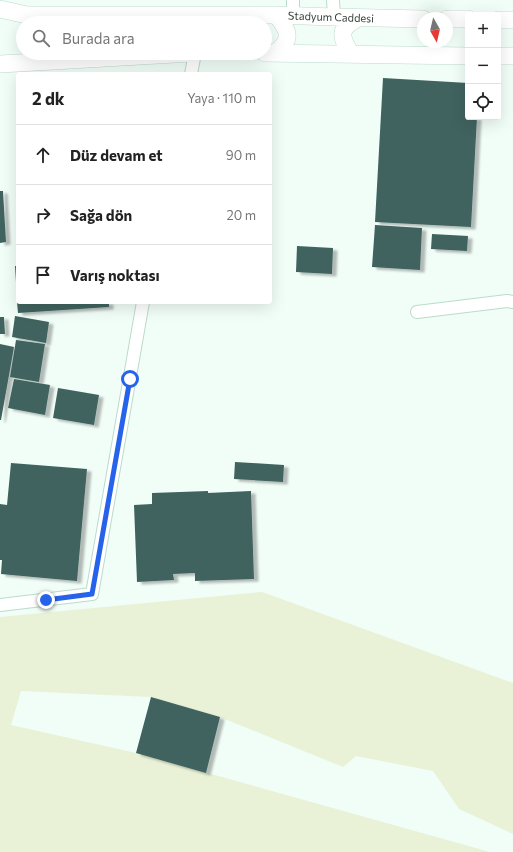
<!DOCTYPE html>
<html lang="tr">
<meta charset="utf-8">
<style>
:root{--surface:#fff;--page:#f2f2f2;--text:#222;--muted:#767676;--line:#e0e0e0}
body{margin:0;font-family:Commissioner,sans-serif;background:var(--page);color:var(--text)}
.controls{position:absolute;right:12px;top:12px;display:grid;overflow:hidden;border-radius:4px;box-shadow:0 4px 16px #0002}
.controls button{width:36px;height:36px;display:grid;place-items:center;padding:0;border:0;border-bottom:1px solid var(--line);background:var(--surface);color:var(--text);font:20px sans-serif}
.compass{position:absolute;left:417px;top:12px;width:36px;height:36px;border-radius:50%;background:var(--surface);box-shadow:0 4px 16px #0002;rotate:172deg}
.stop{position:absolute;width:12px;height:12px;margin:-9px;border:3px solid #2563eb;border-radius:50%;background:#fff}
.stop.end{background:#2563eb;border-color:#fff;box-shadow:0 1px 4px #0008}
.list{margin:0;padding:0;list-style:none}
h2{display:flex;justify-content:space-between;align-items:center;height:52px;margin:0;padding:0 16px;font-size:17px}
h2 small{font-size:13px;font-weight:400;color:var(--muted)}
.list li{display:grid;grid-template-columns:26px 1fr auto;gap:12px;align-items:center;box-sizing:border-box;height:60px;padding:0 16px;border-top:1px solid var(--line)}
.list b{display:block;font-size:15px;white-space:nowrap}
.list em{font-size:13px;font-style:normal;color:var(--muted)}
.icon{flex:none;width:22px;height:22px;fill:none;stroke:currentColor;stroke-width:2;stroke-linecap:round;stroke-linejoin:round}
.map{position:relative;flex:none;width:513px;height:852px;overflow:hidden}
.search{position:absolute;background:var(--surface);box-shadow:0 4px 16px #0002;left:16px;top:16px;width:256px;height:44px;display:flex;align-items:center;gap:10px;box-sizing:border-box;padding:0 14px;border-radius:22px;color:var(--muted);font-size:15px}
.panel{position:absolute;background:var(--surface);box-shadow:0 4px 16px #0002;left:16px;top:72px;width:256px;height:232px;border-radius:4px}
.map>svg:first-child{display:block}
.green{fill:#e9f1d6}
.building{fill:#3f635f;filter:url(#shadow)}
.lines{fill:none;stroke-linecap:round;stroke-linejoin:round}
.street-casing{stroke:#bcdbcc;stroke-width:14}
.secondary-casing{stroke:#bcdbcc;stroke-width:18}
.street{stroke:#fff;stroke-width:12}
.secondary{stroke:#fff;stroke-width:17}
.route{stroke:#2563eb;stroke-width:5}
.labels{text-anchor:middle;stroke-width:4;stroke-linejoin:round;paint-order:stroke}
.street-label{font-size:11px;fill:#333f39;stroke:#fff}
</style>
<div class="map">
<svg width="513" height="852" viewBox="0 0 513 852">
<defs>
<filter id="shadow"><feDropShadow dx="4.5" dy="2.5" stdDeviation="1" flood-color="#0004"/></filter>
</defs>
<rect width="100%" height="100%" fill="#f1fdf7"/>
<path class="green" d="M262,592l251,91v151l-54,-25 -26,-38 -77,-15 -13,11 -123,-50 -69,-20 -130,-6 -10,34 125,28 354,99h-490v-235z"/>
<path class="building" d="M383,78l85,5v34h9l-6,110 -96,-5z
M0,191h3l3,51 -6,1z
M375,225l47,3 -2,42 -48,-3z
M432,234l36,2 -1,15 -36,-2z
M297,246l36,2 -1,26 -36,-2z
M15,266h3v32h-1z
M17,302h92v5l-91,6z
M15,316l34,6 -3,21 -34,-6z
M0,317h4l1,17h-5z
M16,340l29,4 -6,38 -29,-5z
M0,344l14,3 -13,73h-1z
M14,379l36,6 -5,30 -37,-7z
M58,388l41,7 -5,30 -41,-7z
M235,462l49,3 -1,17 -49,-3z
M11,463l76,6 -10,112 -76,-7 1,-14h-2v-56l7,1z
M208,491v2l43,-2 3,88 -59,2v-8l-22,1 1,6 -37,2 -3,-77 18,-1v-11z
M151,697l69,20 -14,56 -70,-20z"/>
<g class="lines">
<g class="street-casing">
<path id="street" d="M293,0v16
M333,0l1,17
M191,74l4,-21
M417,312l90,-11 6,1
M0,605l92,-11 51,-292"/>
</g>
<g class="secondary-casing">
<path id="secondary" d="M0,9l27,6h249l58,2 89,2
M447,19h21
M498,20h15
M265,53l203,3
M275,53c18,-13 14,-23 1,-38
M351,54c-11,-18 -13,-25 7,-36
M498,56h15
M0,64l192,-11"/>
</g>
<use href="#street" class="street"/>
<use href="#secondary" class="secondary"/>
</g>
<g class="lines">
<path class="route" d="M46,600l46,-6 38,-215"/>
</g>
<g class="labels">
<g class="street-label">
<text transform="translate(331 17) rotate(2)" y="4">Stadyum Caddesi</text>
</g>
</g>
</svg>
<div class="controls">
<button>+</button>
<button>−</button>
<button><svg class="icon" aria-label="locate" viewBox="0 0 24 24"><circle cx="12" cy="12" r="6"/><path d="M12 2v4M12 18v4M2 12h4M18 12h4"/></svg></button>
</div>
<svg class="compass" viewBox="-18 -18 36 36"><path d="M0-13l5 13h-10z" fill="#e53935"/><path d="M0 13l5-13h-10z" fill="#767676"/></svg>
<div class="stop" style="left:130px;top:379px"></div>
<div class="stop end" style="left:46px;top:600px"></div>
<div class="search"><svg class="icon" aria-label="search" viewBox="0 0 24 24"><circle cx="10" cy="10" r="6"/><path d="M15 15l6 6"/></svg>Burada ara</div>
<section class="panel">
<h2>2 dk<small>Yaya · 110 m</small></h2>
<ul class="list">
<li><svg class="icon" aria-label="ahead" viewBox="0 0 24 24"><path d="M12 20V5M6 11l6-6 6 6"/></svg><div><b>Düz devam et</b></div><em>90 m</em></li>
<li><svg class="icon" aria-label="right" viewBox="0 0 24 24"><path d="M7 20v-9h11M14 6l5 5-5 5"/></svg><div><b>Sağa dön</b></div><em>20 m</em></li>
<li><svg class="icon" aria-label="arrive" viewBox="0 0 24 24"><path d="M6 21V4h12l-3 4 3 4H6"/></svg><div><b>Varış noktası</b></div></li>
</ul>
</section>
</div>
